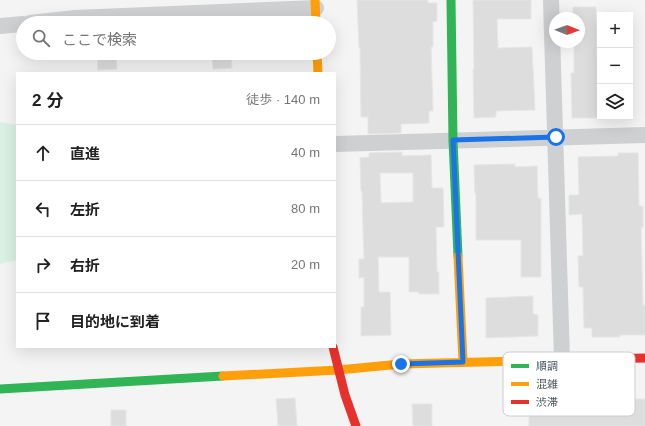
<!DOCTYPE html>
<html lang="ja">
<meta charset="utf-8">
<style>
:root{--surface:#fff;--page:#f2f2f2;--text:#222;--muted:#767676;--line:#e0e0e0}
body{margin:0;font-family:Helvetica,"Noto Sans JP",sans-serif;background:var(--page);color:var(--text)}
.controls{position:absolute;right:12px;top:12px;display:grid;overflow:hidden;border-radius:0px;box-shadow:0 4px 16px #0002}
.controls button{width:36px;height:36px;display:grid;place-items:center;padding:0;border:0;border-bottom:1px solid var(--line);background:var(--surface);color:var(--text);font:20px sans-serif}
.compass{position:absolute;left:549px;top:12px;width:36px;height:36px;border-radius:50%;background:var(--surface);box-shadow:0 4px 16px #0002;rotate:91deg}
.stop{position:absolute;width:12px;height:12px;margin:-9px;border:3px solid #1a73e8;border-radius:50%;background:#fff}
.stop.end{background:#1a73e8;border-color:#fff;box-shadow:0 1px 4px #0008}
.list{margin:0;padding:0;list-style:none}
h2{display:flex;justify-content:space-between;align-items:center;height:52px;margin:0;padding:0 16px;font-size:17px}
h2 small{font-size:13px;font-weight:400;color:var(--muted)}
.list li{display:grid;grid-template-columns:26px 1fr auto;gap:12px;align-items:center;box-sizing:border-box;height:56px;padding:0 16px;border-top:1px solid var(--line)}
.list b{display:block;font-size:15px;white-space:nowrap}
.list em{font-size:13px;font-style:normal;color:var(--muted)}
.icon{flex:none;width:22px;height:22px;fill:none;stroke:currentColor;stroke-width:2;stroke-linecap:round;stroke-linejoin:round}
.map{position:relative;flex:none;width:645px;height:426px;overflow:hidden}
.search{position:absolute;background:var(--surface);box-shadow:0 4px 16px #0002;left:16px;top:16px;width:320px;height:44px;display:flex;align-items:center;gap:10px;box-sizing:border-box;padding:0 14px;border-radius:22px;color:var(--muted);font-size:15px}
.panel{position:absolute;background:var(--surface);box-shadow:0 4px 16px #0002;left:16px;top:72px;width:320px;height:276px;border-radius:0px}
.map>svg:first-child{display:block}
.green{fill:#d9f2e3}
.building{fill:#ddddde;stroke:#e5e6e7;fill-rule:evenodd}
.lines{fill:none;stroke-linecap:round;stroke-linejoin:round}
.street{stroke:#ced0d2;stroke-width:16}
.fast{stroke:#30b455;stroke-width:9}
.slow{stroke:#ff9f0a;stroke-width:9}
.jam{stroke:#e5322d;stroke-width:9}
.route{stroke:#1a73e8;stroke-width:5}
.key{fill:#fff;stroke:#c9ccd0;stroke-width:1}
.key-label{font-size:11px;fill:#4a5661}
</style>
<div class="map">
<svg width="645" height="426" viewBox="0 0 645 426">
<rect width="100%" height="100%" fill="#f4f4f4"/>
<path class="green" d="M0,122l17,3v135l-17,4z"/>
<path class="building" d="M357,0h71v3h9v18l-4,1v25h-2l2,64h-4v12l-28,1v9l-33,1v-17h-7l-1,-69h-1z
M473,0h58v19h-34l1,29 34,-1 3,63 -39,1v6l-22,1 -1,-49h1z
M573,7h23l2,96h2v15h-28l-1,-45h3v-31h5v-24h-6z
M97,53h19l1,16 -19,1z
M212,53h19l1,15 -19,1z
M402,152v4l29,-1 1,33h11l1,39h-8l1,45h2v22h-20l-1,-2h-9v-35h-31l1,35h11l1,43 -30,1v-29h3v-30l-5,1v-19h5l-1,-29 -1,-39h-1l-1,-33 9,-1v-4zM380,173h33v29l-32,1z
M618,153h20l1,53h4v21h-2l2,79h2v29h-25v2h-28v-9h-8l-1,-41h-4l-1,-31h5l-1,-42 -13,1v-20h10l-1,-38 40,-1z
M515,164v3l22,-1 1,32h3v79h-20v-37h-45v-46h-1l-1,-29z
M533,296v18l5,1v21l-52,2v-40z
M620,394v5h25v27h-116v-23h35v-2h11v-6z
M295,398l2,28h-19l-2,-27z
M412,404h20v22h-19z
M111,410h15v16h-15z"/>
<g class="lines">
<path class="street" d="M551,0l11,360
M30,23l45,-5 241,-10
M0,26l23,-2
M335,144l310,-9"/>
<path class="fast" d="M451,0l2,140 5,116
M0,389l223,-13"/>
<path class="slow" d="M315,0l1,23
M317,53l1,20
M458,256l5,106
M223,376l115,-6 63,-6 154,-4"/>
<path class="jam" d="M333,347l12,48 11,31
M555,360l90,-2"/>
</g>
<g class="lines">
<path class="route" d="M401,364l62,-2 -10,-222 103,-3"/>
</g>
<rect x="503" y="352" width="132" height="64" rx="6" class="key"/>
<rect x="511" y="364" width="18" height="4" fill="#30b455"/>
<rect x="511" y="382" width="18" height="4" fill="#ff9f0a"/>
<rect x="511" y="400" width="18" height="4" fill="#e5322d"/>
<g class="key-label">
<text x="536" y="370">順調</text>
<text x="536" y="388">混雑</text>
<text x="536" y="406">渋滞</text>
</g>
</svg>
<div class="controls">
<button>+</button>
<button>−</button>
<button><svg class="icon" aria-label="layers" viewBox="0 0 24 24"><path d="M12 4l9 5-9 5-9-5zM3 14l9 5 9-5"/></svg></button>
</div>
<svg class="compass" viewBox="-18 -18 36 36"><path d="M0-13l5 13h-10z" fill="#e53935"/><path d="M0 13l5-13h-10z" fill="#767676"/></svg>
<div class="stop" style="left:556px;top:137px"></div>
<div class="stop end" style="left:401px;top:364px"></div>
<div class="search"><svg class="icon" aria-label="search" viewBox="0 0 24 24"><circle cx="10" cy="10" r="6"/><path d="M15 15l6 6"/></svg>ここで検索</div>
<section class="panel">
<h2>2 分<small>徒歩 · 140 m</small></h2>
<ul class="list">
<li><svg class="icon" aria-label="ahead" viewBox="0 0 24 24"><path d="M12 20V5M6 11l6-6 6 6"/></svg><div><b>直進</b></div><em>40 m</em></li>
<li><svg class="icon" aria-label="left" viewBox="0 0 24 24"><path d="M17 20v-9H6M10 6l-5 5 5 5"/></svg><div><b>左折</b></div><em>80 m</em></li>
<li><svg class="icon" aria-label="right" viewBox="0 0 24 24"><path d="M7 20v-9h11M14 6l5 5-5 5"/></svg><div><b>右折</b></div><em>20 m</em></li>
<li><svg class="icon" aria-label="arrive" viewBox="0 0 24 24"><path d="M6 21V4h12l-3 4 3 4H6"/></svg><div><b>目的地に到着</b></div></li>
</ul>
</section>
</div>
